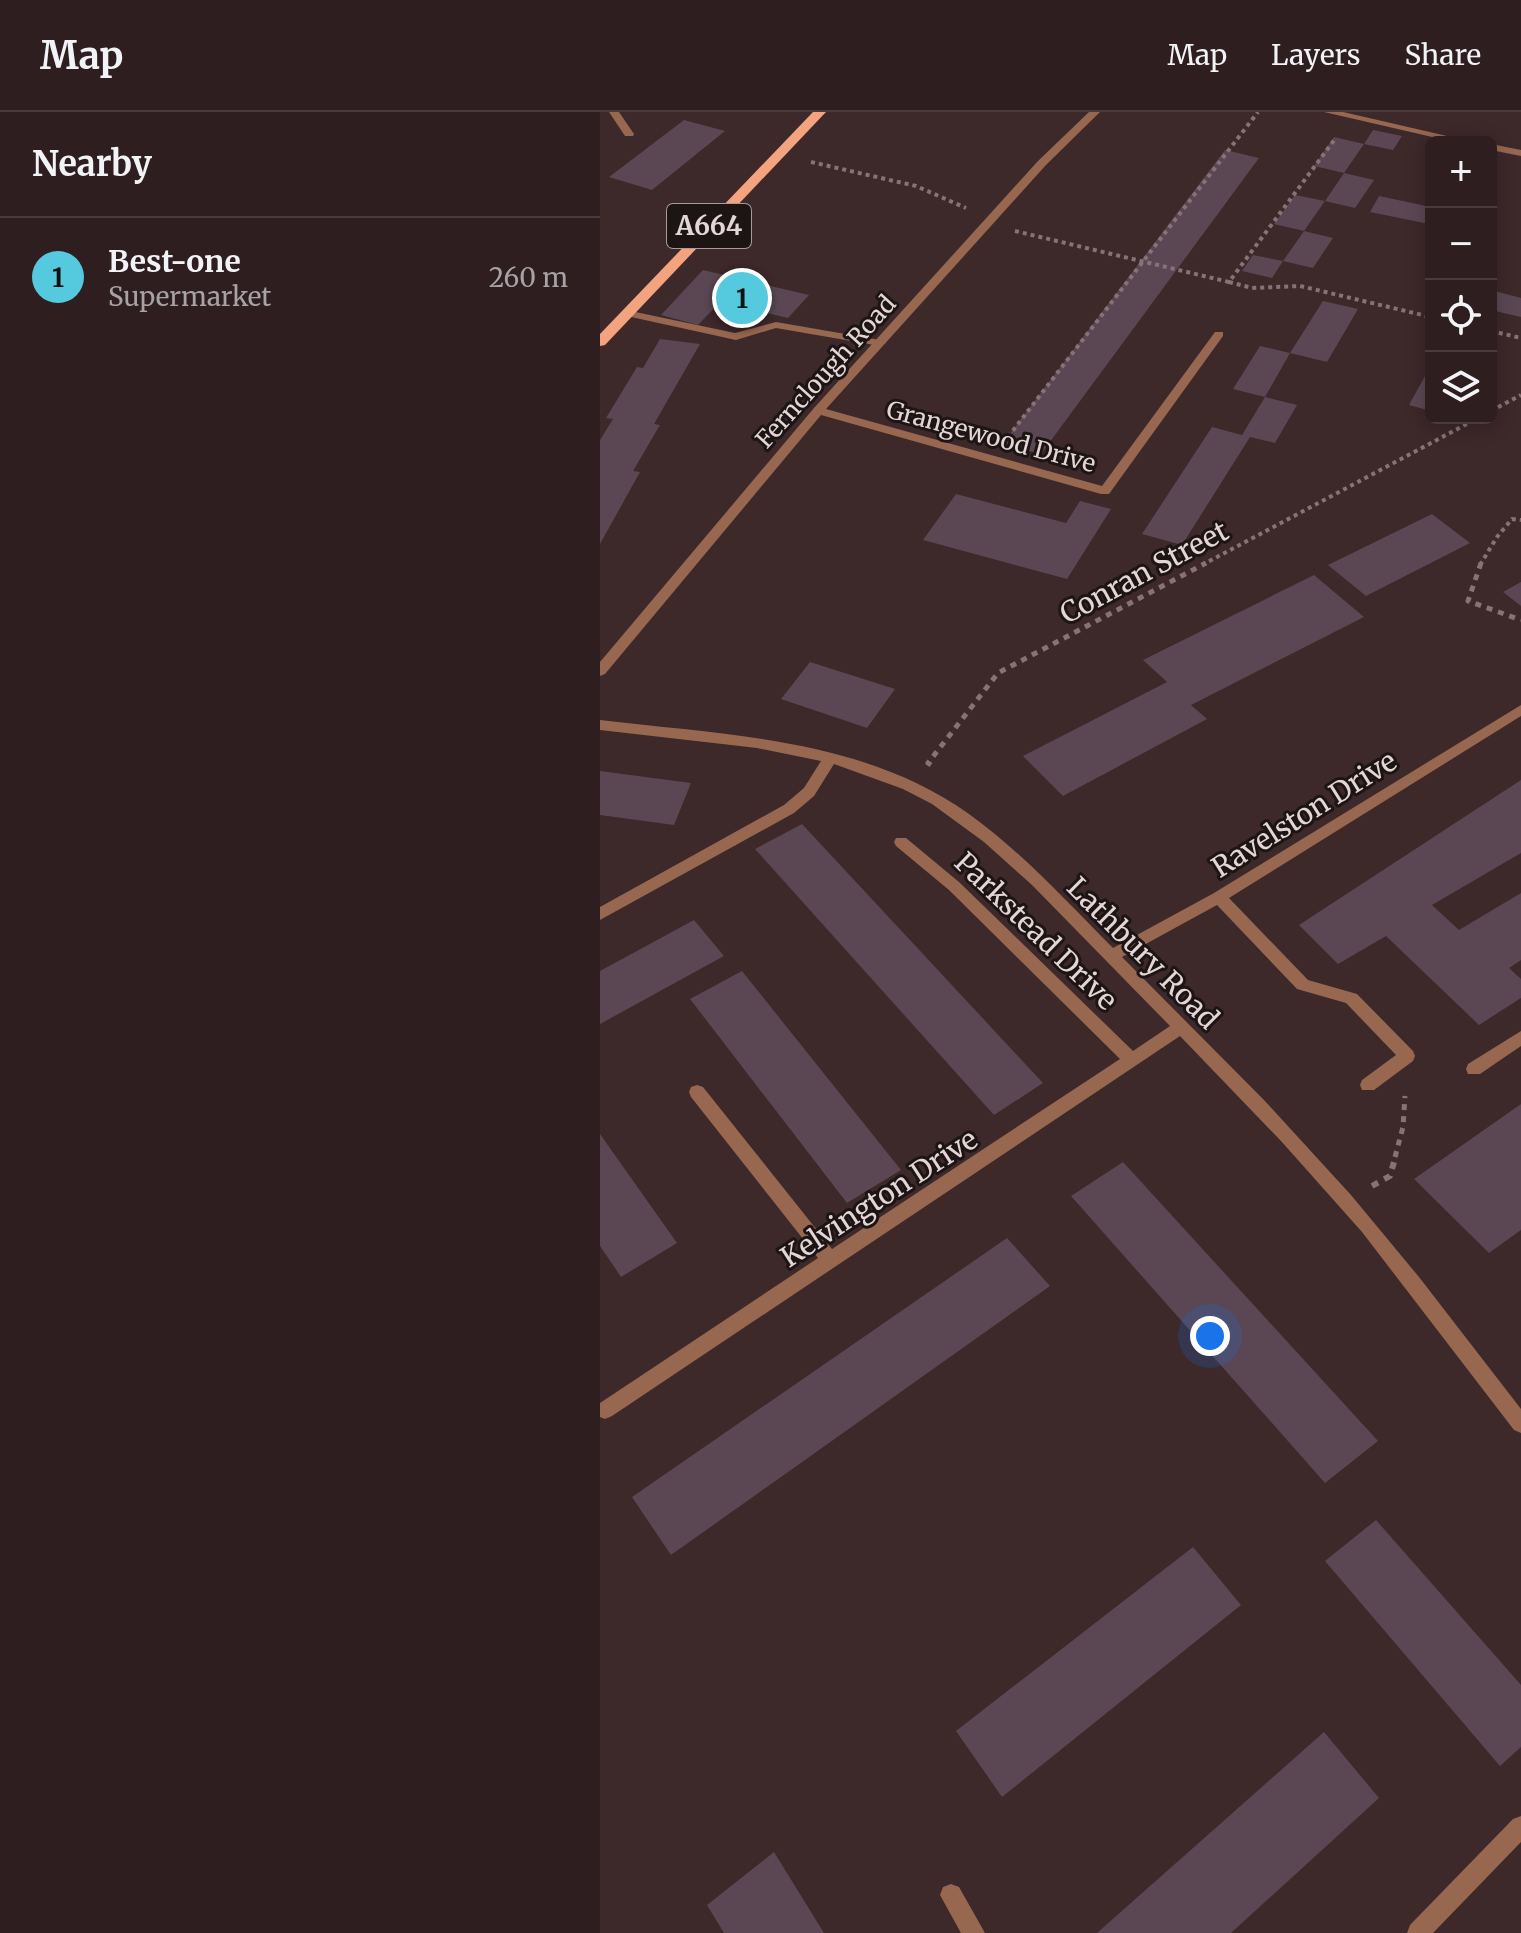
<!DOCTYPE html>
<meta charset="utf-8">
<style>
:root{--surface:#2e1e20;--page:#362729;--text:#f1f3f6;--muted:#a7a2a5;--line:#493c3e;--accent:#55cadf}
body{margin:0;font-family:Merriweather,serif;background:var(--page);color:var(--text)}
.controls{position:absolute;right:24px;top:24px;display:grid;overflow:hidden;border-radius:12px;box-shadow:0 4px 20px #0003}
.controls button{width:72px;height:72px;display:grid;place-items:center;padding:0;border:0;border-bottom:2px solid var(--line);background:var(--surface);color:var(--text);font:40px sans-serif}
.you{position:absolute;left:610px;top:1224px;width:28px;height:28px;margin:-20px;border:6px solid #fff;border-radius:50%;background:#1a73e8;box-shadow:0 0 0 12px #1a73e833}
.badge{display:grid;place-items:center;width:52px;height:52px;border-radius:50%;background:var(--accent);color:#111;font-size:26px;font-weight:700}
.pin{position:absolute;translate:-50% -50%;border:4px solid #fff;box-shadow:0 2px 8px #0006}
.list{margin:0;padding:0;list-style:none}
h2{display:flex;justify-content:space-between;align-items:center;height:104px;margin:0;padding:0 32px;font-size:34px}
h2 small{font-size:26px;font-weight:400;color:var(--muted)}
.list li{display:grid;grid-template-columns:52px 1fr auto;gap:24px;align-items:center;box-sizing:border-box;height:120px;padding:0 32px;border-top:2px solid var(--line)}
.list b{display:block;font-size:30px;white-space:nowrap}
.list p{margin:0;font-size:26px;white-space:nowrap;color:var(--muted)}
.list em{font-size:26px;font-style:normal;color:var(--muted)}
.icon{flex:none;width:44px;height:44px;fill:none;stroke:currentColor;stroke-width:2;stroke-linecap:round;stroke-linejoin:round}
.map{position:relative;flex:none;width:921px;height:1821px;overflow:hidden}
header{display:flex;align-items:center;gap:48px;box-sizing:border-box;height:112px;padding:0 40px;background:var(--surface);border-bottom:2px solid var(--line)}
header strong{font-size:38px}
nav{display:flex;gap:44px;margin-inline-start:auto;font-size:28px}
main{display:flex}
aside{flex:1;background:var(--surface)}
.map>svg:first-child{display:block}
.building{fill:#5a4753}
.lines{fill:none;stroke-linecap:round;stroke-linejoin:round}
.path-far2{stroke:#867375;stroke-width:4;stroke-dasharray:4 4;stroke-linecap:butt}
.path-far1{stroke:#867375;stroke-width:5;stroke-dasharray:6 6;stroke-linecap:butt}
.path{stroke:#867375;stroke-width:6;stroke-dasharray:7 7;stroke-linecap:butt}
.service{fill:#976750;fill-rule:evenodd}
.pedestrian{fill:#976750;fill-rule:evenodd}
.minor{fill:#976750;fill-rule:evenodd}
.primary{fill:#f3a37d;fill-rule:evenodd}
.labels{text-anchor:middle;stroke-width:6;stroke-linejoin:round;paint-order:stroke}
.far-street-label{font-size:24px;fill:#e4d5d6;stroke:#1d1414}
.shield{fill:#1d1414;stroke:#a89b9c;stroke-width:2}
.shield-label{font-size:26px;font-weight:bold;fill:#e4d5d6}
.street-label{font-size:28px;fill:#e4d5d6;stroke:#1d1414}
</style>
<header>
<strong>Map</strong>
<nav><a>Map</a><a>Layers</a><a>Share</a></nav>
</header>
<main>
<aside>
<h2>Nearby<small></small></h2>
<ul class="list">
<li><span class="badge">1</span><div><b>Best-one</b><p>Supermarket</p></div><em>260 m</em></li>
</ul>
</aside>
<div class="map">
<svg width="921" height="1821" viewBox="0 0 921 1821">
<rect width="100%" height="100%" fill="#3d282a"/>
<path class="building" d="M84,8l41,11 -73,59 -43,-13z
M773,18l29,6 -9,14 -29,-6z
M734,25l30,7 -20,29 -30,-7z
M625,38l34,8 -218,296 -39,-10z
M744,61l30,7 -19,28 -30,-7z
M695,83l30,6 -21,30 -30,-7z
M779,84l52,11v14l-2,3 -59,-12z
M704,119l29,7 -20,30 -30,-7z
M653,143l30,6 -11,17 -30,-7z
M103,158l106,25 -21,23 -68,-16 -22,23 -37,-10z
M891,178l30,8v19l-30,-7z
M723,189l35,8 -31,53 -37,-9z
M60,227l40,5 -46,80 6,1 -27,46 7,1 -40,72v-104l13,-21 -7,-1 31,-51 6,1z
M660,234l30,7 -25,44 -32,-8z
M831,253v46l-22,-6z
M665,285l32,8 -22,38 -25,-6 -68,108 -40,-11 70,-107 30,8z
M356,382l110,29 14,-22 31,8 -44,70 -144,-39z
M832,402l38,29 -104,53 -38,-31z
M714,463l50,42 -173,88 16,14 -144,77 -40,-40 144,-74 -24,-22z
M921,470v24l-18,-14z
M210,550l85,27 -28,39 -86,-29z
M0,659l91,12 -17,42 -74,-10z
M921,668v73l-89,52 27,25 62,-37v67l-12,8 12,11v19l-42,27 -93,-89 -48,28 -39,-39z
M202,712l241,259 -49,32 -239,-266z
M94,808l30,36 -124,68v-53z
M142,859l159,199 -54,33 -157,-204z
M921,992v126l-32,23 -75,-74z
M0,1022l77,109 -56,34 -21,-31z
M523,1050l255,279 -53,42 -254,-287z
M407,1126l43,48 -379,269 -39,-58z
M776,1408l145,165v62l-21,19 -175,-205z
M593,1435l48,58 -239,192 -46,-66z
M724,1620l55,66 -148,135h-134z
M174,1740l50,81h-100l-17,-28z"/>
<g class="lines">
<path class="path-far2" d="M211,50l105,24 50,22
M415,119l214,51 106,-143
M629,170l23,6 48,-2 131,31
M891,219l30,7
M891,299l30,-16
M408,325l250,-325
M602,453l276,-147
M880,453l17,-28 15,-18 9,1"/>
<path class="path-far1" d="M881,451l-13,38 53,19
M331,653l-3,-2 70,-90 208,-110
M795,1045l8,-30 2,-31"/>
<path class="path" d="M772,1074l18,-10 6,-21"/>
<path class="service" d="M9,0h10l15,22 -1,2h-8z
M26,198l109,23 41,-11 104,18 6,3 -6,3 -104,-18 -40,12 -114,-25v-4z"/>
<path class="pedestrian" d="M921,919v15l-41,28h-12l-2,-5 2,-5z"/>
<path class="minor" d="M489,0h11l-54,53 -220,244 276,77 113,-154h8v4l-114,158h-8l-280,-79 -216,259 -5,2v-14l214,-254 224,-247z
M724,0h19l130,30h-19z
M891,32l30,6v6l-30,-6z
M921,593v11l-292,182 79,82 49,14 56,57 2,5 -2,5 -39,29h-12l-2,-5 2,-5 34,-25 -50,-52 -49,-14 -80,-84 -95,52 142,143 87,95 68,82 102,132v24l-7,-3 -152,-198 -81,-91 -101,-105 -568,380 -7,3 -5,-2v-14l218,-145 -127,-161 -2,-5 2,-5 6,-2 6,2 129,162 288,-190 -171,-169 -53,-44 -2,-4 2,-4h10l53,44 174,169 37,-25 -138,-141 -48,-43 -52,-38 -29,-15 -69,-25 -20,32 -20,17 -194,107v-13l184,-102 20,-17 17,-27 -64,-13 -157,-18v-10c125,15 263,18 369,94 53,38 98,88 144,134l101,-55z
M921,1704v26l-88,91h-26l3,-8 103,-106z
M351,1772l8,3 26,46h-24l-21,-38 3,-8z"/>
<path class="primary" d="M213,0h13l-221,233 -5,1v-12z"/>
</g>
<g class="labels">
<g class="far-street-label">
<text transform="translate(226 260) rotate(-48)" y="8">Fernclough Road</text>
<text transform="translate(391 325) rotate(15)" y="8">Grangewood Drive</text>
</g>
<rect class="shield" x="67" y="92" width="84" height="44" rx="6"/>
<g class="shield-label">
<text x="109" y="123">A664</text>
</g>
<g class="street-label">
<text transform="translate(544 460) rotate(-28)" y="10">Conran Street</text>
<text transform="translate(704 702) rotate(-32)" y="10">Ravelston Drive</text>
<text transform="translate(436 819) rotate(44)" y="10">Parkstead Drive</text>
<text transform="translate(543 841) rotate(45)" y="10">Lathbury Road</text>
<text transform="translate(279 1086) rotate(-33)" y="10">Kelvington Drive</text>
</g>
</g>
</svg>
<div class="controls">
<button>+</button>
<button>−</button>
<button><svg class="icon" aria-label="locate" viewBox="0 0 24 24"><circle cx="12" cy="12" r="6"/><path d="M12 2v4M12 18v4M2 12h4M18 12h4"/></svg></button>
<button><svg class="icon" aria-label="layers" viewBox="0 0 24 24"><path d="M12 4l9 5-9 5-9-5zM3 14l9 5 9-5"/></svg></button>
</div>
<div class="you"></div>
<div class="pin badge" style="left:142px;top:186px">1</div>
</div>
</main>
